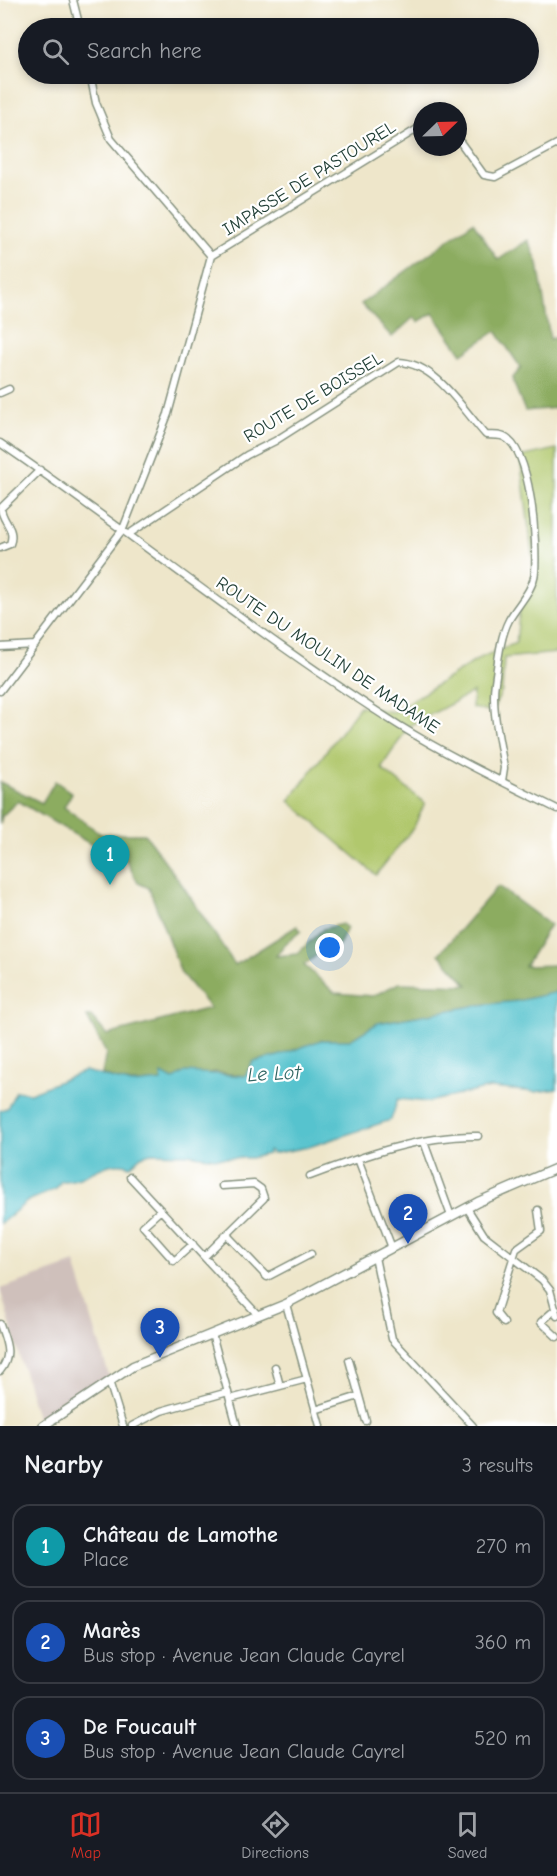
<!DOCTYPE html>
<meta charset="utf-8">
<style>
:root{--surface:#171b24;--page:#242831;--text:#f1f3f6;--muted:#9ea1a6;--line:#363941;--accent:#d93025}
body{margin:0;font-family:"Comic Neue",sans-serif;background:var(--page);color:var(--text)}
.compass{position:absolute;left:413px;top:102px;width:54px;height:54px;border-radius:50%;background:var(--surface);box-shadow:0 3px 9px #0003;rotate:67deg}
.you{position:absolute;left:330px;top:948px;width:21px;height:21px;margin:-15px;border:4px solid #fff;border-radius:50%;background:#1a73e8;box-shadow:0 0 0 9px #1a73e833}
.badge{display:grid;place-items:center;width:39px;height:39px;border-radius:50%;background:var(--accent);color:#fff;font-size:20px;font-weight:700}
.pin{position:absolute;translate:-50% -50px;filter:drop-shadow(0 2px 3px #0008)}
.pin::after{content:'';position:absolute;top:32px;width:21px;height:18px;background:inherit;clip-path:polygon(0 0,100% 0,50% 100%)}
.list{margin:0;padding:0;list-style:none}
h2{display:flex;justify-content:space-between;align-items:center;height:78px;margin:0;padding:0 24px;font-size:26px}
h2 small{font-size:20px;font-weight:400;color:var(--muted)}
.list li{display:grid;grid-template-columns:39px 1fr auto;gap:18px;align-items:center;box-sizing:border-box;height:84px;margin:0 12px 12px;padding:0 12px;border:2px solid var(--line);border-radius:18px}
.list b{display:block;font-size:22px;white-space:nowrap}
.list p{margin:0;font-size:20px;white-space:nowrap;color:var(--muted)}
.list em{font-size:20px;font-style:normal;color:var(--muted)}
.icon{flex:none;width:33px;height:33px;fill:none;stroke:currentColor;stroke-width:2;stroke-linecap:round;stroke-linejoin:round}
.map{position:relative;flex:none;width:557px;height:1426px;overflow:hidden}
.search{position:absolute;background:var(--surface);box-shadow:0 3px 9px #0003;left:18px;right:18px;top:18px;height:66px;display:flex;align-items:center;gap:15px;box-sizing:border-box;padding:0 21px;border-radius:33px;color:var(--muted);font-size:22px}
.sheet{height:366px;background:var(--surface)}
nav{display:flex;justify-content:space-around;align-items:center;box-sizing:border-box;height:84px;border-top:2px solid var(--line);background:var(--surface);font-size:16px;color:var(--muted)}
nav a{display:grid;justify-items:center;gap:3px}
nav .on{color:var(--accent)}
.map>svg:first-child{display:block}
.industrial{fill:#cfc0bb}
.green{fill:#b1c86d;stroke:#688250;stroke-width:1.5}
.forest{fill:#8cac60;stroke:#56744a;stroke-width:1.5}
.water{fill:#56c3ce;stroke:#3a8081;stroke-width:1.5}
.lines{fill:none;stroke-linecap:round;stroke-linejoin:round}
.minor-casing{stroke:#86927f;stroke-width:9}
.secondary-casing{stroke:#86927f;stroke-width:11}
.minor{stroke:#fff;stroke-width:6}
.secondary{stroke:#fff;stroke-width:8}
.labels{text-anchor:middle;stroke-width:4.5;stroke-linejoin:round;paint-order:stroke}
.street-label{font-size:18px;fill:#1f3d34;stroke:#fff}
.water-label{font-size:20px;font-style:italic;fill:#306562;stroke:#fff}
</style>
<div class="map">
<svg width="557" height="1426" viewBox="0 0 557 1426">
<rect width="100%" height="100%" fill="#fff"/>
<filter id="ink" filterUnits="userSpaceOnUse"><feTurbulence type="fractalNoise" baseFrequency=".0167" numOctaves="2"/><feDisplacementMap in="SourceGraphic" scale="12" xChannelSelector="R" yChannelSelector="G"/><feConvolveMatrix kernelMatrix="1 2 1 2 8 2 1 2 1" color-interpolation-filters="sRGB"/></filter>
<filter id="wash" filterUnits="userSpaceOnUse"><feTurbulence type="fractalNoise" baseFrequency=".008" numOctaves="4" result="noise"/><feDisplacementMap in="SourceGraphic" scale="24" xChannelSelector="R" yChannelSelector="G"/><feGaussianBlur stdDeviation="1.35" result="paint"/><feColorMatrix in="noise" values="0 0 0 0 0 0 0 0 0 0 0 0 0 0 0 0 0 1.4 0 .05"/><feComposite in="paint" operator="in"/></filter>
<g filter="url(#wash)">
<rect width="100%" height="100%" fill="#eee6ca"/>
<path class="industrial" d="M75,1263l34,113 -70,48 -39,-135z"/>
<path class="green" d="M557,449v204l-53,5 -2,33 -10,21 -20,-4 1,-16 -64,34 -28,42 44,35 -11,24 -38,48 -87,-74 71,-95 33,6 89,-55 34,-14 4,-38 15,-28 -15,-120z"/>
<path class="forest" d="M473,222l25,38 30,-20 10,23 12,76 7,-2v71l-32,3 -13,-32 9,-11 -25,-37 -34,23 -29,-41 -15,9 -4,-5 -22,20 -31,-33z
M55,781l17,12 -8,14 37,27h44l38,52 52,79 62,-39 4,5 -17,14 -8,11 21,-2 26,-25 19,-5 5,4 -8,17 -18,7 -17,13 31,28 38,3 26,-13 69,2 -29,-31 59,-68 52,39 -25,41 32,-1v27l-39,9 -39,4 -101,18 -28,17h-29l-43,16 -25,6 -8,14 -30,-4 -42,8 -11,-5v6c-27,3 -36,4 -60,-7l4,-21 -19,-36h5l15,18 103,-27 -29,-35 -32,-85 -11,-5 -18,-34 -26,14 -4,-3 9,-11 -81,-48 -16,15 -2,8v-42l42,21z"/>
<path class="water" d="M557,992v97l-22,3 -45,-4 -62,14 -30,-3 -7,21 -82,27 -38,7v-3h-3v3l-17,4h-35l-29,-4 -36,-1 -10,3 -11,10c-24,-10 -44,17 -69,15l-5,8 -28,12 -28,23v-114l7,-2 9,-17 14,2 55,-22 47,13 29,-3 1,-7 11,6 12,-8 60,4 8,-14 25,-6 43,-16h29l28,-17 101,-18 39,-4z"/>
</g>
<g filter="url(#ink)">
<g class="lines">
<g class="minor-casing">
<path id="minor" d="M73,0l7,28
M90,74l6,29 15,36 100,117
M458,139l26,36 11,2 62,-33
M211,256l211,-130
M0,393l9,-4
M0,443c135,92 262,196 400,283 50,31 105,57 157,83
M129,534l118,-79 28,-14 124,-79c37,1 64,48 87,73 6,0 14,0 18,2 28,13 33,107 31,135 -2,19 -17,32 -26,48 -9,17 -11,42 -14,62 -4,27 5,60 9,86l-2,13
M0,548l10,-4c6,-16 -8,-22 -9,-36l39,-38
M0,647l35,-2
M0,691l123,-162 45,-115 43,-158
M424,1142l27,74
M358,1159l34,89
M310,1176c53,-20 111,-41 168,-40
M130,1177l128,138
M467,1208l17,27 58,45 8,10 7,26
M161,1210l-18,16 31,35 19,-17
M227,1235l40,42 44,-23
M205,1256l59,-58 -3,-9 -7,-5 -32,2
M375,1257l17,82 81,87
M286,1304l34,122
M556,1309l-15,13 16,15
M504,1323l-8,-10 20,-64 25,-18 -3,-21
M0,1324c6,18 13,31 0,47
M212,1334l25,92
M349,1360l17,61
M275,1367l5,19
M109,1381l14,45
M230,1399l77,-20
M315,1410l44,-14
M132,1426l29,-15 67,-19"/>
</g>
<g class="secondary-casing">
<path id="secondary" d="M43,1426l90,-60 153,-62 192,-102 79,-34"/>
</g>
<use href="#minor" class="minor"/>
<use href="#secondary" class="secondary"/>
</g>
</g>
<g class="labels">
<g class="street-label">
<text transform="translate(309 178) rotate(-32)" y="6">IMPASSE DE PASTOUREL</text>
<text transform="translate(313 397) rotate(-31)" y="6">ROUTE DE BOISSEL</text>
<text transform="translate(328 655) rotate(34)" y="6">ROUTE DU MOULIN DE MADAME</text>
</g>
<g class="water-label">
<text transform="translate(274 1073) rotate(-3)" y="7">Le Lot</text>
</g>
</g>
</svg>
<svg class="compass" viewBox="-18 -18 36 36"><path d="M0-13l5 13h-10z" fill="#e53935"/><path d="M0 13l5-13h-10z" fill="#9ea1a6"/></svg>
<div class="you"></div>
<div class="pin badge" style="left:110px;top:885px;background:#0f9aa8">1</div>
<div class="pin badge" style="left:408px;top:1244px;background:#1a4fb4">2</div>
<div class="pin badge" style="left:160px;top:1358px;background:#1a4fb4">3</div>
<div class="search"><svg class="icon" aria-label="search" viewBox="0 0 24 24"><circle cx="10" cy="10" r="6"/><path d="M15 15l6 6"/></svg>Search here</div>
</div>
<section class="sheet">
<h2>Nearby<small>3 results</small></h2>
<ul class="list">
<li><span class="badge" style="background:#0f9aa8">1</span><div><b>Château de Lamothe</b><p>Place</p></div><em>270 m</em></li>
<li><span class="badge" style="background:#1a4fb4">2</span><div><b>Marès</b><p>Bus stop · Avenue Jean Claude Cayrel</p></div><em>360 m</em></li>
<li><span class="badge" style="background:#1a4fb4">3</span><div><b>De Foucault</b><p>Bus stop · Avenue Jean Claude Cayrel</p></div><em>520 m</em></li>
</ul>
</section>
<nav>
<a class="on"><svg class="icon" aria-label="map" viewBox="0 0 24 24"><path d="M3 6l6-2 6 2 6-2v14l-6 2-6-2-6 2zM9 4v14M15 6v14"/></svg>Map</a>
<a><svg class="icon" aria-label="directions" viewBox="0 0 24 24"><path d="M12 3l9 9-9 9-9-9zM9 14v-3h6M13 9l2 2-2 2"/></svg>Directions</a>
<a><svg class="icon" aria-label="saved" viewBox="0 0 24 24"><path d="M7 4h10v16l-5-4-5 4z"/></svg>Saved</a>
</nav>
